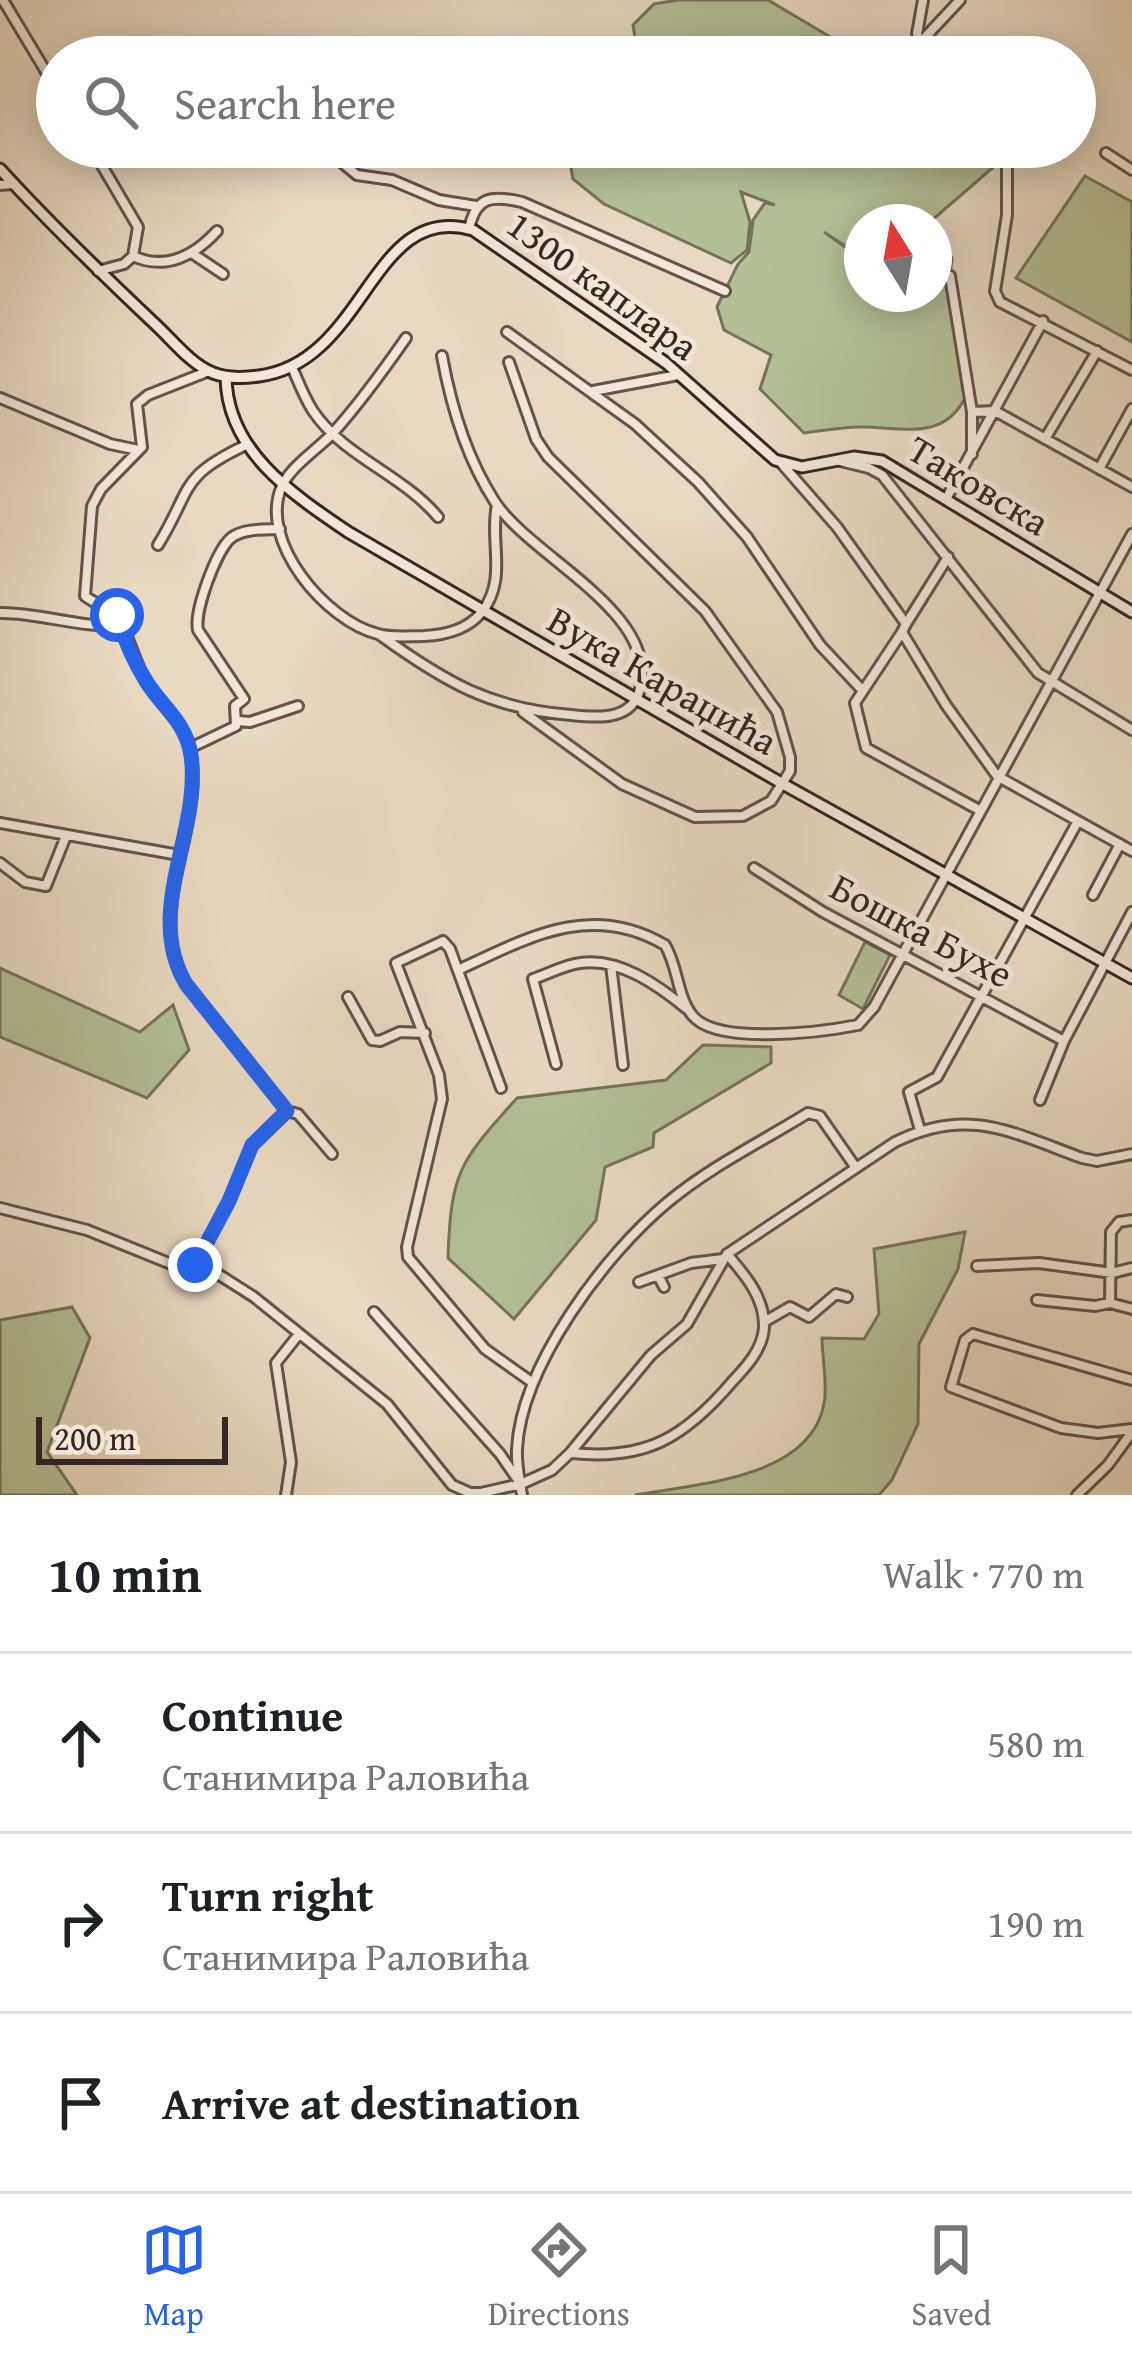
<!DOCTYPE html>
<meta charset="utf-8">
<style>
:root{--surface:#fff;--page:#f2f2f2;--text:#202124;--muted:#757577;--line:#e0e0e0;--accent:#2563eb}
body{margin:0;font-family:"Gentium Book Plus",serif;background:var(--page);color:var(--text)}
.compass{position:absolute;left:844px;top:204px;width:108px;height:108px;border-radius:50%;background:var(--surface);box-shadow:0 6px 30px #0003;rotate:349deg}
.scale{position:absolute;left:36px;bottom:30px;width:192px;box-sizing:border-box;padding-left:12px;border:6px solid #352721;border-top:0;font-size:33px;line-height:42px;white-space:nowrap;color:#352721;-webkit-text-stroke:9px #f1e6d7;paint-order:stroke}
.stop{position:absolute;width:36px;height:36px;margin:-27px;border:9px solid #2563eb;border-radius:50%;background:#fff}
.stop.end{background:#2563eb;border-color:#fff;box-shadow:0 3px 12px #0008}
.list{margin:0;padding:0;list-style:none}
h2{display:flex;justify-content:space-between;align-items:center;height:156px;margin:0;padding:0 48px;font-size:51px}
h2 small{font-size:39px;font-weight:400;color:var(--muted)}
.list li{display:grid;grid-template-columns:78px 1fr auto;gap:36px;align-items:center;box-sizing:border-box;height:180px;padding:0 48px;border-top:3px solid var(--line)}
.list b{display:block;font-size:45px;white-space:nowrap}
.list p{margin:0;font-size:39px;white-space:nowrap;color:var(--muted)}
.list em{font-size:39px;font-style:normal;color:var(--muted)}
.icon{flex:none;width:66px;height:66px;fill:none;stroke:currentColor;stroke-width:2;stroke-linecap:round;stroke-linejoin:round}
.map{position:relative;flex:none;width:1132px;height:1495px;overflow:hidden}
.search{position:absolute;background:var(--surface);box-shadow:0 6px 30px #0003;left:36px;right:36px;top:36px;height:132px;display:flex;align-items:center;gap:30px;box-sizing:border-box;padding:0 42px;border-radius:66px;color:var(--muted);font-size:45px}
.sheet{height:696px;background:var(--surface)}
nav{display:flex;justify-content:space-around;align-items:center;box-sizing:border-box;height:168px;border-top:3px solid var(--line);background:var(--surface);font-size:33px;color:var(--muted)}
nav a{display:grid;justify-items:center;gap:6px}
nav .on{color:var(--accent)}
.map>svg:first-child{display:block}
.green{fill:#b3c096;stroke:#74745c;stroke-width:3}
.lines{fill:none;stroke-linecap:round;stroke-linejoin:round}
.street-casing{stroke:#625449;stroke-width:14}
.secondary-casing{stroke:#352721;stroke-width:15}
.street{stroke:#f1e6d7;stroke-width:8}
.secondary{stroke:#f1e6d7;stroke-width:9}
.route{stroke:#2563eb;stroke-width:15}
.labels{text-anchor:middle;stroke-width:10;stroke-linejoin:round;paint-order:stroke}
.street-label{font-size:39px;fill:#352721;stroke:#f1e6d7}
</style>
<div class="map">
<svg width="1132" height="1495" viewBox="0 0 1132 1495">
<rect width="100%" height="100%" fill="#e9d9c1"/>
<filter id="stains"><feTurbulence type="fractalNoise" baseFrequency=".00167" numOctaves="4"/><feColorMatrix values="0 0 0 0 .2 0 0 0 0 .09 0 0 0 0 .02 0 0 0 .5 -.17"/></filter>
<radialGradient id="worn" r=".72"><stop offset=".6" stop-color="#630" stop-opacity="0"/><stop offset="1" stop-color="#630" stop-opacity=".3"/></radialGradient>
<path class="green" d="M678,0h90l96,57h-226l-5,-32 21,-21z
M567,147h423l7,17 -67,58h-68v35l-38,-25 38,27v35h72v-12l8,-1h-8v-52l18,29 -2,18 -5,5 21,115c-22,46 -64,31 -103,31 -20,0 -39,3 -59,6l-44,-44 11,-34 -47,-25 -7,-23 21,-43 11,-12 4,-32 12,-17 10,2 -34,-13 9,30 -3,28 -16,13 -127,-59 -31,-25z
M1085,176l47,26v140l-116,-64z
M865,942l25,13 -27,54 -24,-14z
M0,968l140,64 33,-27 16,45 -42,48 -147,-61z
M703,1045l68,2v16l-117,70 -1,14 -48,20 -9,53 -82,99 -66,-61c3,-88 12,-96 69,-160l149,-18z
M965,1232l-7,37 -39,75 -1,80 -26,56 -13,15h-244c60,-11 175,-16 189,-91 4,-20 -2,-46 -2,-66l42,1 15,-25 -5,-65z
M72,1307l18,31 -43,114 30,43h-77v-175z"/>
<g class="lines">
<g class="street-casing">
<path id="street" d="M3,0l54,90
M923,0l-6,34 9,23
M918,45l42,-45
M91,147l47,80 -5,29
M323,147l34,28 35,5 47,20 37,6
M1007,147v68l-12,76 5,11 132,68
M1106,153l26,17
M0,185l14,-1
M469,229c7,-33 23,-34 53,-27l203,89
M193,254l30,20
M133,256c33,15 62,-1 84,-25
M98,271l26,-7 9,-8
M950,276l22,136v42
M507,332l128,92 63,58 49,55 73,108 43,46
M406,338c-23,33 -46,65 -73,95 -15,16 -42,33 -51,53 -25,55 45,136 96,148 14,4 31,2 46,2 22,-1 43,-6 58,-24 26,-34 7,-70 15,-107
M509,362l27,77 12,18 157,154 72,101 13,45v14l-19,30 -28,15 -48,1 -73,-33 -99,-72
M292,367c6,14 12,30 21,44 31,46 89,63 125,106
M209,371l-61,24 -11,9 5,43 -41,42 -9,17 -7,90c8,7 25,12 31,19 8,8 21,52 30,67 15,24 38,39 44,69 16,78 -48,159 -4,233l101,127 11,3 34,40
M593,391l85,-16
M0,398l110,46 28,6
M972,412l23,-1 137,76
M1045,439l52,-88
M840,461l29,7 13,7 156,198 94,57
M782,464l55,63 69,97 -4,8 44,73 51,71 135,75
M1099,469l33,-60
M946,499l97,-178
M158,545c35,-57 20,-68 88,-100
M0,613c38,-1 86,17 119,11
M906,624l42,-67
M902,632l-47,71 11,45 113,62
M380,635c65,47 111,74 191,80 27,3 61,6 69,-26 19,-77 -108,-131 -145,-187 -28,-43 -44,-96 -53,-146
M238,721l12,1 48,-16
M190,748l46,-22 -1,-20 9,-7 -46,-69c-4,-19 18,-79 33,-92 13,-10 33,-8 49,-9
M0,823l179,32
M0,863l25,19 21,4 20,-50
M754,868l69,44 241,129
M1093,895l27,-51
M611,965l12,100
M458,970c69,-32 133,-69 207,-25 13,21 12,51 27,70 24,31 130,17 166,10l16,-18 258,-473
M348,997l24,43 8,1 20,-9 25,1
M556,1064l-23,-85c15,-5 31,-14 47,-16 39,-6 79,23 107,46
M501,1088l-51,-139 -7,-8 -47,22 43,112 3,24 -35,148 1,10 77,92 48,34
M1040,1100l24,-59 68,-129
M920,1130l-11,-38 28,-15 141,-256
M0,1208l87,22 89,36 19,-1 34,-64 23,-56 35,-34
M199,1262l55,35 133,107 65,81 18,8h11l40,-9 31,-14 18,-17 81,-98 36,-31 40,-70 168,-112c73,-36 116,-10 187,16l15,3 35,-7
M977,1266l62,-3 73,10 20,-5
M658,1275l6,12
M639,1282l52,-19 32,-4
M1037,1300l58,6 15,-3 1,-71 8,-10 13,-2
M1110,1303l22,6
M374,1312l126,142 20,29
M764,1322l26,-15 19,10 27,-23 11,3
M1132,1380l-159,-46 -8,6 -14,47 110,41 37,5 34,-4
M572,1453c74,8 113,-16 160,-71 14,-15 31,-33 32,-55 1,-29 -19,-52 -37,-73
M286,1495l5,-33 -15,-99 23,-29
M522,1495c-2,-14 -6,-31 -5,-46 4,-83 88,-195 151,-247 42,-35 93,-60 140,-89l12,3 34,49
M1077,1495l31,-30 24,-33"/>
</g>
<g class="secondary-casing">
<path id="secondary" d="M0,169c50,55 103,106 157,157 17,16 34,38 56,47 15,6 31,5 46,3 108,-14 112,-176 214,-146l193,133 109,97 27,7 52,-10 28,4 250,151
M226,377c1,74 66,117 122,155l435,252 349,194"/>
</g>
<use href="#street" class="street"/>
<use href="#secondary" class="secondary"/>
</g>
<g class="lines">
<path class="route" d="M117,615c7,24 17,48 31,69 16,24 38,39 43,71 11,76 -48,156 -5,229l101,127 -35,34 -23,56 -34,64"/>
</g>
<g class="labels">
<g class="street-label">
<text transform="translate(603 285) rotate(36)" y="14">1300 каплара</text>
<text transform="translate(979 485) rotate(31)" y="14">Таковска</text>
<text transform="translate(663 680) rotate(30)" y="14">Вука Караџића</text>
<text transform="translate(922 930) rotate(28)" y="14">Бошка Бухе</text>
</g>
</g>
<rect width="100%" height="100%" filter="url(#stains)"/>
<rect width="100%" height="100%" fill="url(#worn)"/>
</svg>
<svg class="compass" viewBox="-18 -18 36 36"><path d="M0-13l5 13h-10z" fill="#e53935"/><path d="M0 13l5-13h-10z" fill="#757577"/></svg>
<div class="scale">200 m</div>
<div class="stop" style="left:117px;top:615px"></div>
<div class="stop end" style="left:195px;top:1265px"></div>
<div class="search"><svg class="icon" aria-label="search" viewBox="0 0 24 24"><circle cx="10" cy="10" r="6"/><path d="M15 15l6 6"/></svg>Search here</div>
</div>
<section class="sheet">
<h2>10 min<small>Walk · 770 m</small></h2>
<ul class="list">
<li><svg class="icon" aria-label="ahead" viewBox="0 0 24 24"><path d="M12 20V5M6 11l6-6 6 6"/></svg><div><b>Continue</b><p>Станимира Раловића</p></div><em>580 m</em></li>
<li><svg class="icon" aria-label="right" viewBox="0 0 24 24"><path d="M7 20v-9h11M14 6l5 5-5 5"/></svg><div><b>Turn right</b><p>Станимира Раловића</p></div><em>190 m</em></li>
<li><svg class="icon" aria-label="arrive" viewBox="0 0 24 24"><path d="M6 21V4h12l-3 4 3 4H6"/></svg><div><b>Arrive at destination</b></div></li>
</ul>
</section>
<nav>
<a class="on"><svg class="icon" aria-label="map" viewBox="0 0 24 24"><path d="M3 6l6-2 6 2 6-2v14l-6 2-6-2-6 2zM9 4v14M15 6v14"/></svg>Map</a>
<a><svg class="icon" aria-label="directions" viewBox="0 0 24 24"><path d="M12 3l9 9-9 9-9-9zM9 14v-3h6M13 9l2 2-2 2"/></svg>Directions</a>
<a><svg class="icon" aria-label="saved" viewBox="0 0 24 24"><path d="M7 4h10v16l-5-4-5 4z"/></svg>Saved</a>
</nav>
